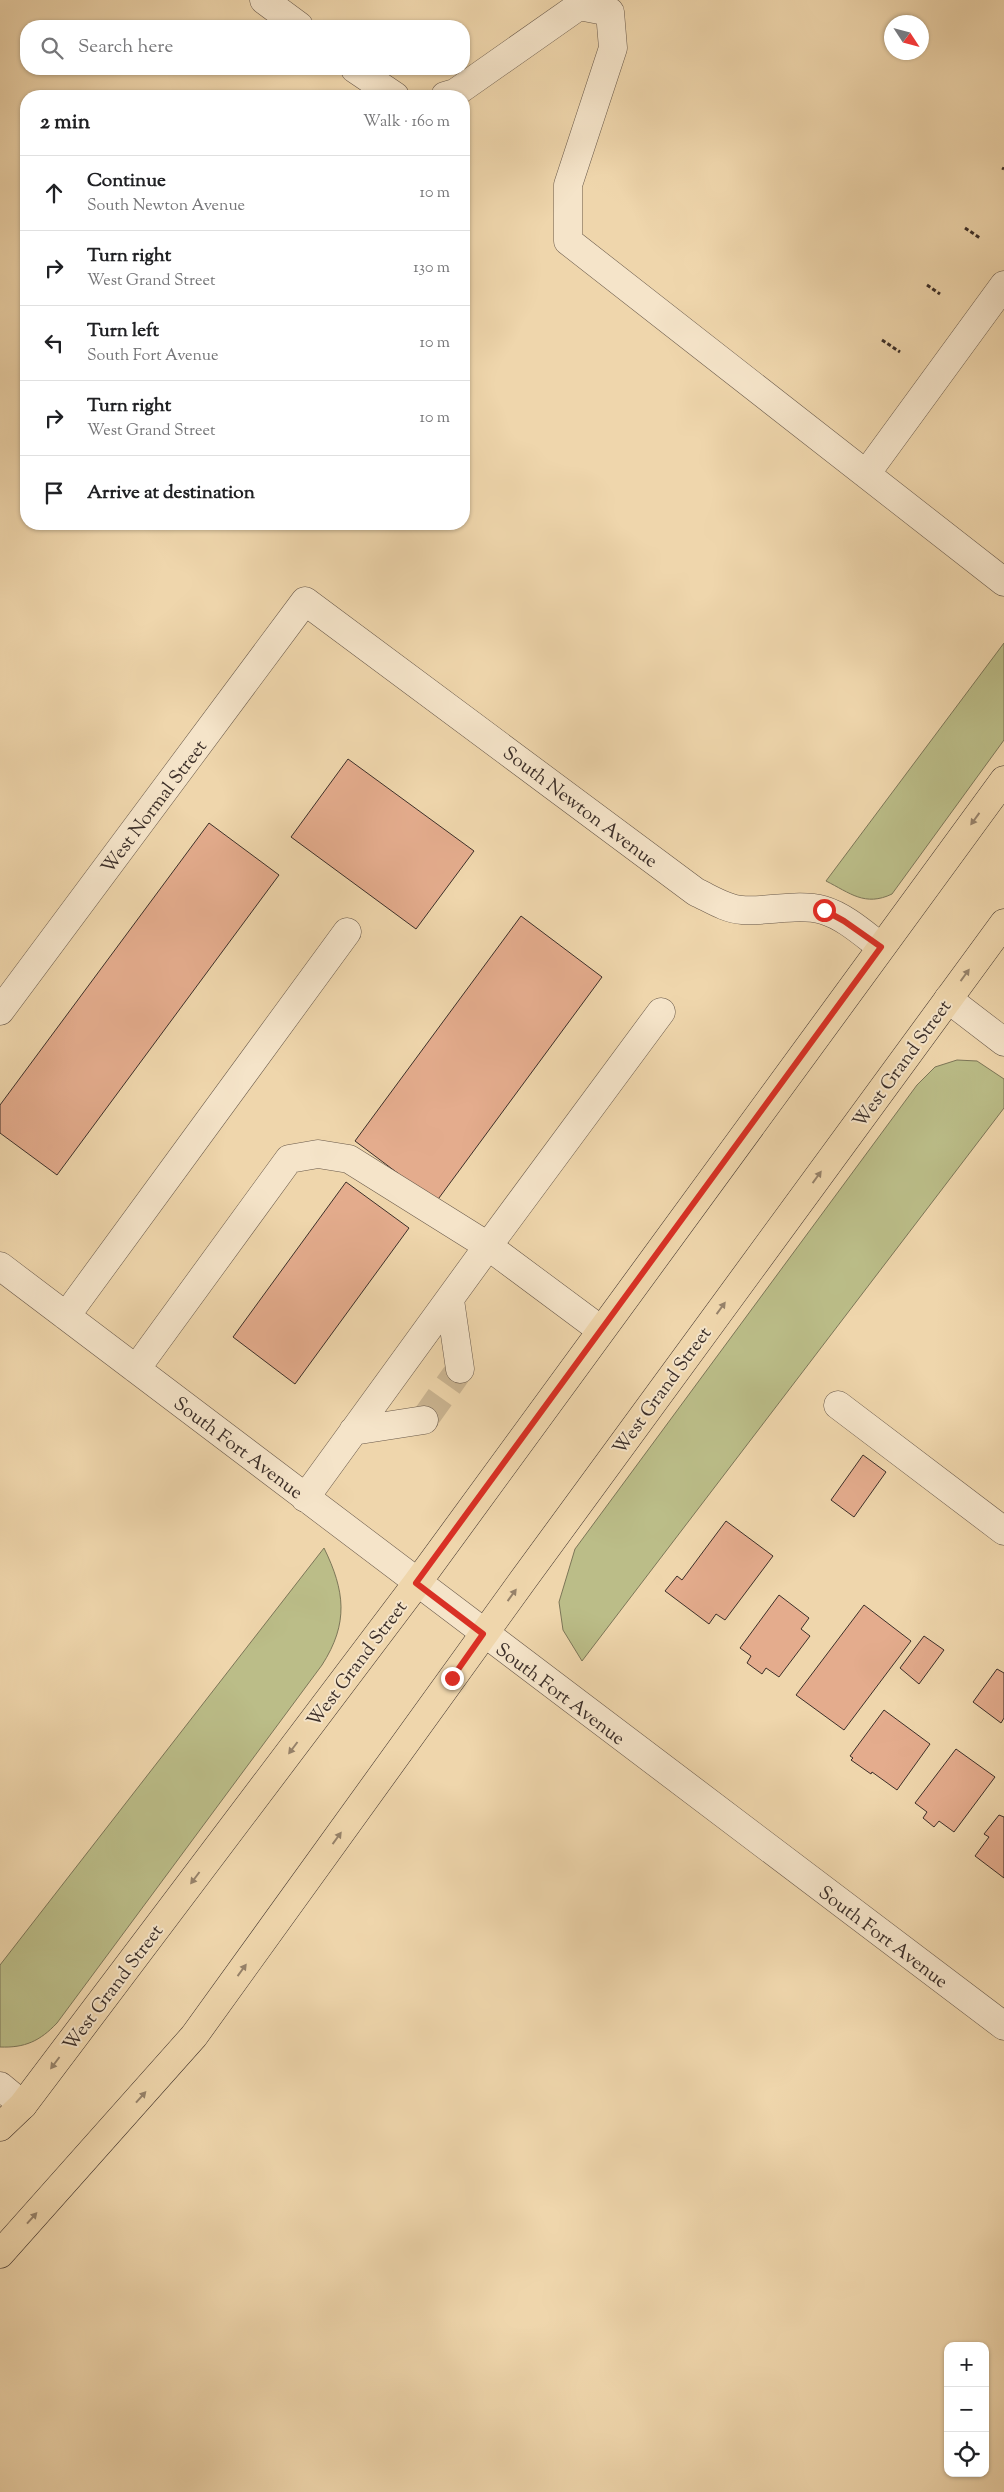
<!DOCTYPE html>
<meta charset="utf-8">
<style>
:root{--surface:#fff;--page:#f2f2f2;--text:#202124;--muted:#757577;--line:#e0e0e0}
body{margin:0;font-family:"Sorts Mill Goudy",serif;background:var(--page);color:var(--text)}
.controls{position:absolute;right:15px;bottom:15px;display:grid;overflow:hidden;border-radius:10px;box-shadow:0 1px 4px #0004}
.controls button{width:45px;height:45px;display:grid;place-items:center;padding:0;border:0;border-bottom:1px solid var(--line);background:var(--surface);color:var(--text);font:25px sans-serif}
.compass{position:absolute;left:884px;top:15px;width:45px;height:45px;border-radius:50%;background:var(--surface);box-shadow:0 1px 4px #0004;rotate:126deg}
.stop{position:absolute;width:15px;height:15px;margin:-11px;border:4px solid #d93025;border-radius:50%;background:#fff}
.stop.end{background:#d93025;border-color:#fff;box-shadow:0 1px 5px #0008}
.list{margin:0;padding:0;list-style:none}
h2{display:flex;justify-content:space-between;align-items:center;height:65px;margin:0;padding:0 20px;font-size:21px}
h2 small{font-size:16px;font-weight:400;color:var(--muted)}
.list li{display:grid;grid-template-columns:32px 1fr auto;gap:15px;align-items:center;box-sizing:border-box;height:75px;padding:0 20px;border-top:1px solid var(--line)}
.list b{display:block;font-size:19px;white-space:nowrap}
.list p{margin:0;font-size:16px;white-space:nowrap;color:var(--muted)}
.list em{font-size:16px;font-style:normal;color:var(--muted)}
.icon{flex:none;width:28px;height:28px;fill:none;stroke:currentColor;stroke-width:2;stroke-linecap:round;stroke-linejoin:round}
.map{position:relative;flex:none;width:1004px;height:2492px;overflow:hidden}
.search{position:absolute;background:var(--surface);box-shadow:0 1px 4px #0004;left:20px;top:20px;width:450px;height:55px;display:flex;align-items:center;gap:12px;box-sizing:border-box;padding:0 18px;border-radius:20px;color:var(--muted);font-size:19px}
.panel{position:absolute;background:var(--surface);box-shadow:0 1px 4px #0004;left:20px;top:90px;width:450px;height:440px;border-radius:20px}
.map>svg:first-child{display:block}
.green{fill:#bbbd88;stroke:#7c7658}
.building{fill:#e4ac8d;stroke:#3c2f29}
.lines{fill:none;stroke-linecap:round;stroke-linejoin:round}
.minor-tunnel{stroke:#cbb592;stroke-width:28;stroke-dasharray:28 14;stroke-linecap:butt}
.minor-casing{stroke:#69594a;stroke-width:29}
.major-casing{stroke:#3c2f29;stroke-width:29}
.path{stroke:#3c2f29;stroke-width:3;stroke-dasharray:4 2.5;stroke-linecap:butt}
.minor{stroke:#f5e4c9;stroke-width:28}
.major{stroke:#efd6ac;stroke-width:28}
.oneway{fill:#96826a}
.route{stroke:#d93025;stroke-width:6}
.labels{text-anchor:middle;stroke-width:4;stroke-linejoin:round;paint-order:stroke}
.street-label{font-size:19px;fill:#3c2f29;stroke:#f5e4c9}
</style>
<div class="map">
<svg width="1004" height="2492" viewBox="0 0 1004 2492">
<rect width="100%" height="100%" fill="#efd6ac"/>
<filter id="stains"><feTurbulence type="fractalNoise" baseFrequency=".004" numOctaves="4"/><feColorMatrix values="0 0 0 0 .2 0 0 0 0 .09 0 0 0 0 .02 0 0 0 .5 -.17"/></filter>
<radialGradient id="worn" r=".72"><stop offset=".6" stop-color="#630" stop-opacity="0"/><stop offset="1" stop-color="#630" stop-opacity=".3"/></radialGradient>
<path class="green" d="M1004,643v97l-112,154c-27,13 -42,-1 -66,-13z
M957,1060l20,1 27,18v29l-422,553 -19,-31 -4,-28 16,-53 342,-464 18,-18z
M324,1548c21,43 25,75 -2,117l-265,358c-17,18 -32,25 -57,24v-82z"/>
<path class="building" d="M348,759l126,92 -58,78 -125,-92z
M209,823l70,52 -222,300 -57,-42v-28z
M521,916l81,61 -166,225 -81,-61z
M346,1182l63,46 -114,156 -62,-47z
M863,1455l23,17 -32,45 -23,-17z
M726,1521l47,35 -48,64 -9,-6 -7,10 -44,-33 12,-15 5,4z
M779,1595l30,23 -8,11 9,7 -31,41 -13,-9 -4,6 -15,-11 4,-7 -11,-8z
M864,1605l47,36 -67,89 -48,-35z
M924,1636l20,14 -25,34 -19,-16z
M997,1669l7,4v45l-3,5 -28,-21z
M884,1710l46,34 -33,46 -25,-18 -1,2 -20,-14 2,-2 -3,-2z
M956,1749l39,28 -41,55 -15,-11 -5,6 -11,-9 4,-6 -12,-9z
M999,1815l5,2v61l-29,-22 14,-19 -5,-3z"/>
<g class="lines">
<path class="minor-tunnel" d="M424,1420l36,-51"/>
<g class="minor-casing">
<path id="minor" d="M264,0l35,26
M355,69l40,27
M445,96l10,-3 124,-87 31,6 3,36 -45,137v56l436,341
M866,474l138,-189
M948,999l56,43
M0,1011l305,-410 391,291c15,7 30,17 46,18 26,2 56,-7 81,0 21,6 41,24 58,37
M0,1266l1004,760
M450,1300l10,69
M66,1316l281,-384
M136,1369l153,-210 29,-5 31,5 139,87 173,-234
M838,1405l166,126
M353,1431l71,-11
M305,1498l183,-252 113,84
M0,2086l23,19"/>
</g>
<g class="major-casing">
<path id="major" d="M0,2127l23,-22 394,-522 587,-803
M0,2254l194,-218 329,-456 481,-657"/>
</g>
<path class="path" d="M1002,168l2,1
M965,228l15,10
M927,285l13,9
M882,340l18,12"/>
<use href="#minor" class="minor"/>
<use href="#major" class="major"/>
</g>
<defs><path id="oneway-solid" d="M-6-.8H1V-3.2L6.5 0L1 3.2V.8H-6Z" transform="scale(1.25)"/></defs>
<g class="oneway">
<use href="#oneway-solid" transform="translate(975 819) rotate(126)"/>
<use href="#oneway-solid" transform="translate(965 975) rotate(-54)"/>
<use href="#oneway-solid" transform="translate(817 1177) rotate(-54)"/>
<use href="#oneway-solid" transform="translate(721 1308) rotate(-54)"/>
<use href="#oneway-solid" transform="translate(512 1595) rotate(-54)"/>
<use href="#oneway-solid" transform="translate(293 1748) rotate(127)"/>
<use href="#oneway-solid" transform="translate(337 1838) rotate(-54)"/>
<use href="#oneway-solid" transform="translate(195 1878) rotate(127)"/>
<use href="#oneway-solid" transform="translate(242 1970) rotate(-54)"/>
<use href="#oneway-solid" transform="translate(55 2063) rotate(127)"/>
<use href="#oneway-solid" transform="translate(141 2097) rotate(-48)"/>
<use href="#oneway-solid" transform="translate(32 2218) rotate(-48)"/>
</g>
<g class="lines">
<path class="route" d="M452,1678l31,-44 -67,-51 465,-636 -37,-26 -20,-11"/>
</g>
<g class="labels">
<g class="street-label">
<text transform="translate(153 806) rotate(-53)" y="7">West Normal Street</text>
<text transform="translate(581 806) rotate(37)" y="7">South Newton Avenue</text>
<text transform="translate(901 1063) rotate(-54)" y="7">West Grand Street</text>
<text transform="translate(661 1390) rotate(-54)" y="7">West Grand Street</text>
<text transform="translate(239 1447) rotate(37)" y="7">South Fort Avenue</text>
<text transform="translate(356 1663) rotate(-53)" y="7">West Grand Street</text>
<text transform="translate(561 1693) rotate(37)" y="7">South Fort Avenue</text>
<text transform="translate(884 1936) rotate(37)" y="7">South Fort Avenue</text>
<text transform="translate(112 1987) rotate(-53)" y="7">West Grand Street</text>
</g>
</g>
<rect width="100%" height="100%" filter="url(#stains)"/>
<rect width="100%" height="100%" fill="url(#worn)"/>
</svg>
<div class="controls">
<button>+</button>
<button>−</button>
<button><svg class="icon" aria-label="locate" viewBox="0 0 24 24"><circle cx="12" cy="12" r="6"/><path d="M12 2v4M12 18v4M2 12h4M18 12h4"/></svg></button>
</div>
<svg class="compass" viewBox="-18 -18 36 36"><path d="M0-13l5 13h-10z" fill="#e53935"/><path d="M0 13l5-13h-10z" fill="#757577"/></svg>
<div class="stop" style="left:824px;top:910px"></div>
<div class="stop end" style="left:452px;top:1678px"></div>
<div class="search"><svg class="icon" aria-label="search" viewBox="0 0 24 24"><circle cx="10" cy="10" r="6"/><path d="M15 15l6 6"/></svg>Search here</div>
<section class="panel">
<h2>2 min<small>Walk · 160 m</small></h2>
<ul class="list">
<li><svg class="icon" aria-label="ahead" viewBox="0 0 24 24"><path d="M12 20V5M6 11l6-6 6 6"/></svg><div><b>Continue</b><p>South Newton Avenue</p></div><em>10 m</em></li>
<li><svg class="icon" aria-label="right" viewBox="0 0 24 24"><path d="M7 20v-9h11M14 6l5 5-5 5"/></svg><div><b>Turn right</b><p>West Grand Street</p></div><em>130 m</em></li>
<li><svg class="icon" aria-label="left" viewBox="0 0 24 24"><path d="M17 20v-9H6M10 6l-5 5 5 5"/></svg><div><b>Turn left</b><p>South Fort Avenue</p></div><em>10 m</em></li>
<li><svg class="icon" aria-label="right" viewBox="0 0 24 24"><path d="M7 20v-9h11M14 6l5 5-5 5"/></svg><div><b>Turn right</b><p>West Grand Street</p></div><em>10 m</em></li>
<li><svg class="icon" aria-label="arrive" viewBox="0 0 24 24"><path d="M6 21V4h12l-3 4 3 4H6"/></svg><div><b>Arrive at destination</b></div></li>
</ul>
</section>
</div>
